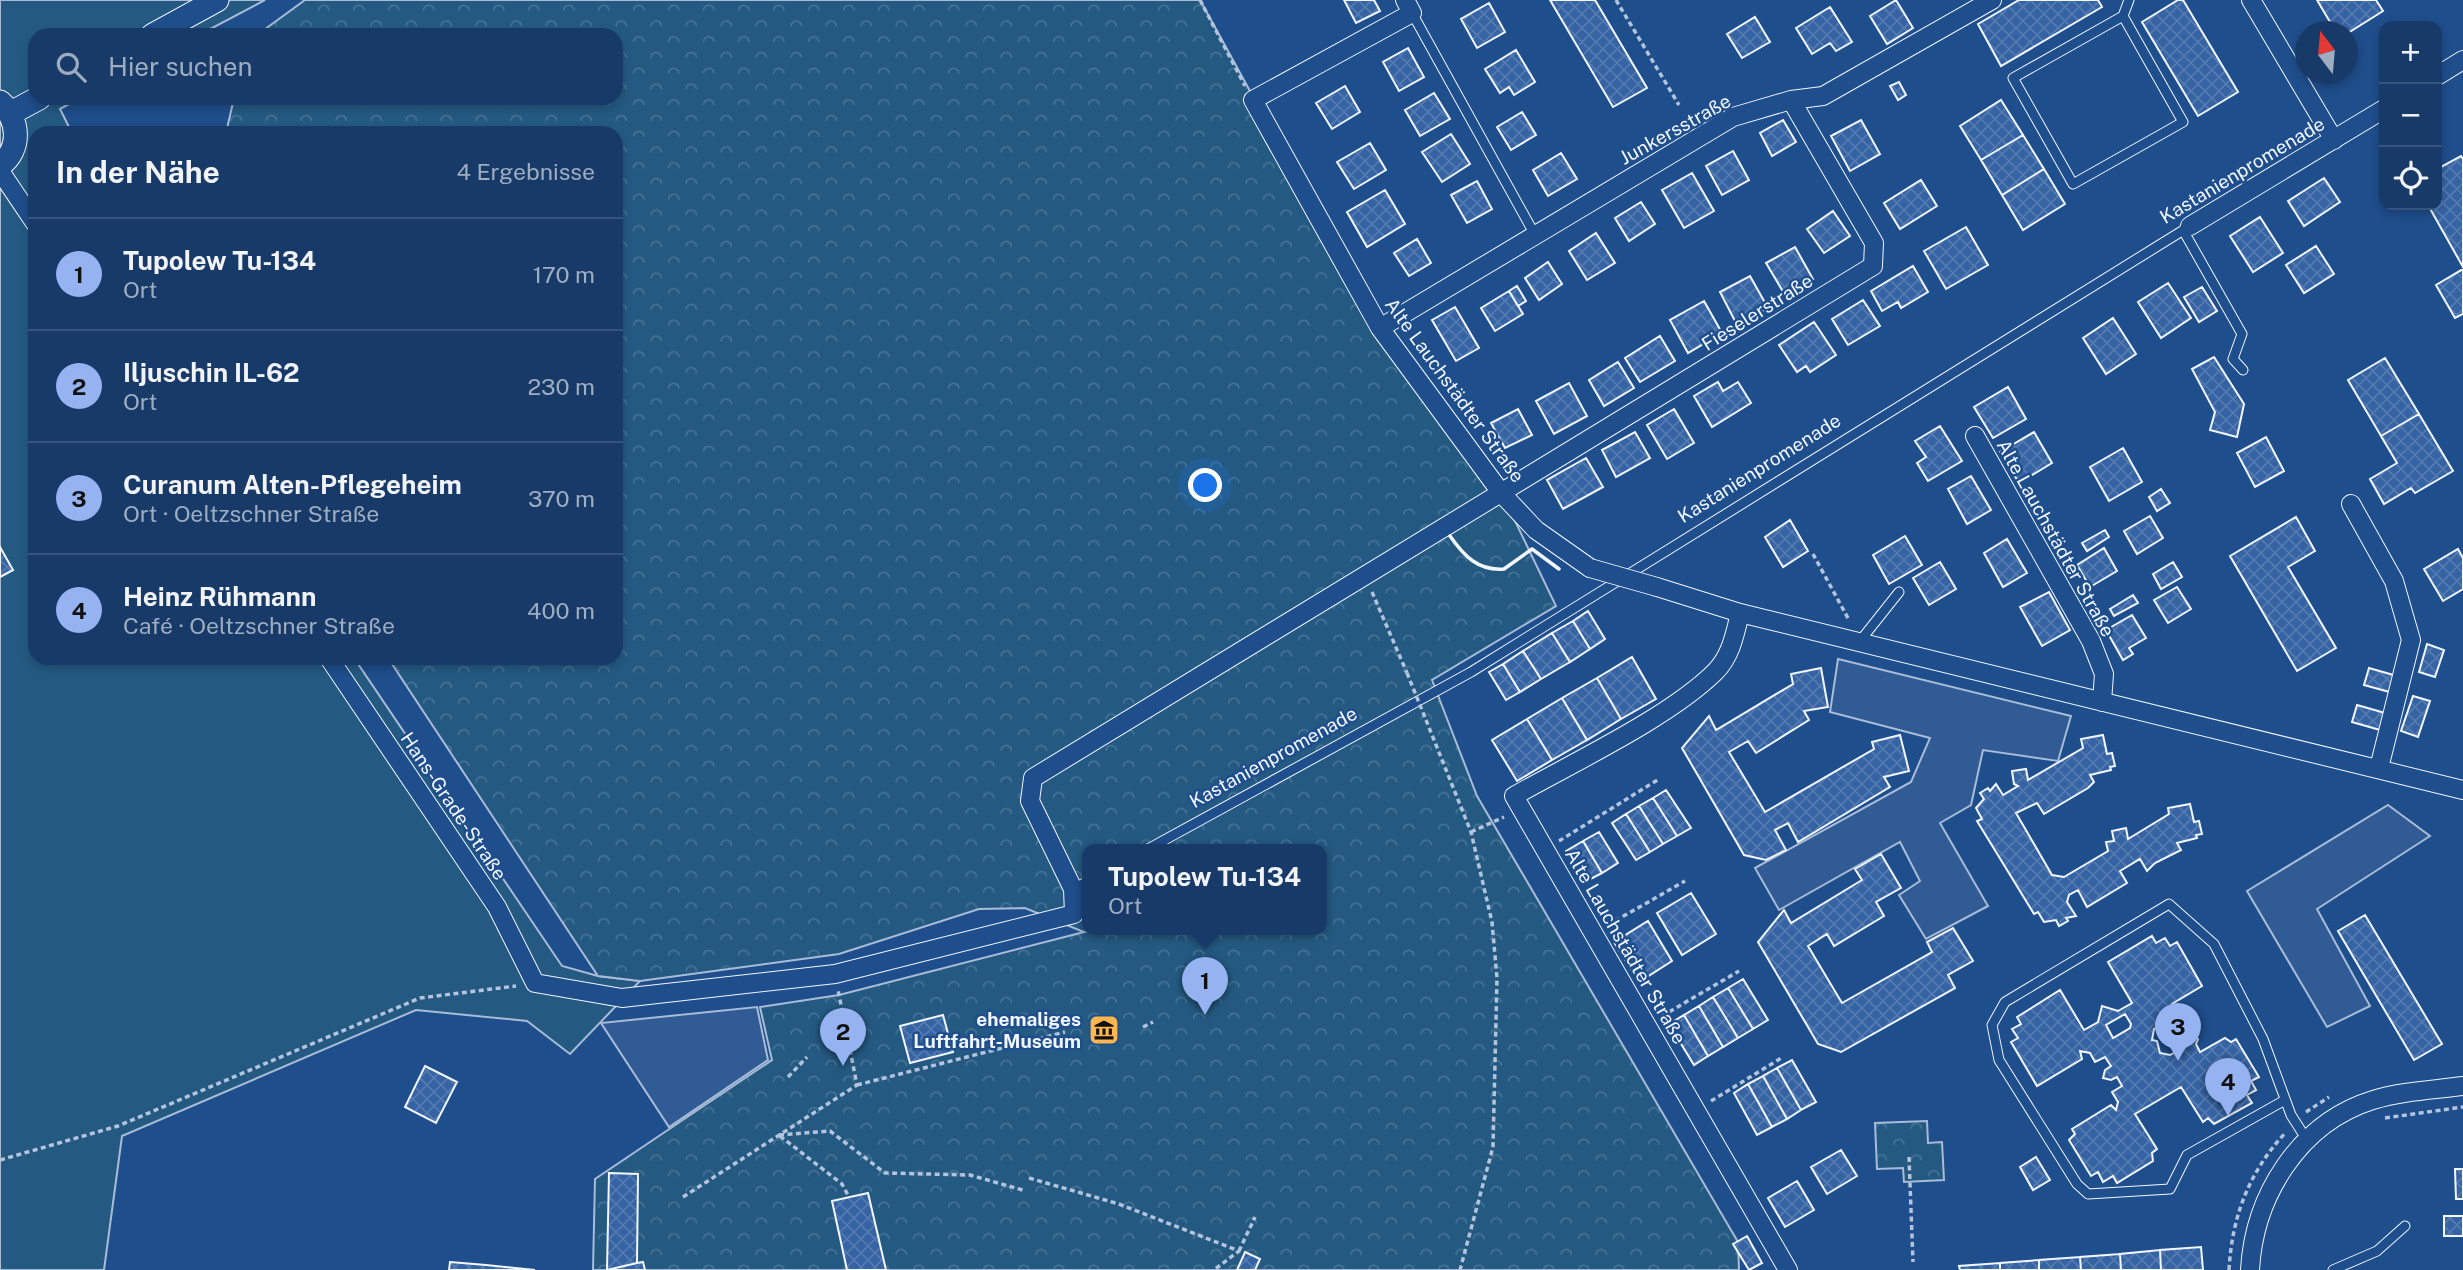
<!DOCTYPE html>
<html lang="de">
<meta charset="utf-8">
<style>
:root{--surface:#173a69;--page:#244571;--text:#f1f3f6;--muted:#9eadc0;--line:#36547d;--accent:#95b2f1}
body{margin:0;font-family:"Public Sans",sans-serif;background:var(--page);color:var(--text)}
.controls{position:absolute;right:21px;top:21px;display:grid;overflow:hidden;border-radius:14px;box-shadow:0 4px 10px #0003}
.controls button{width:63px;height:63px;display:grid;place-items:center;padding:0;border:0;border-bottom:2px solid var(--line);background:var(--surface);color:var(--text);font:35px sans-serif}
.compass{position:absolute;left:2295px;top:21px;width:63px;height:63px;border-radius:50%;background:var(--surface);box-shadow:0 4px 10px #0003;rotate:344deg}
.you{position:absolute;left:1206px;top:486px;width:24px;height:24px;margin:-18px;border:5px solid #fff;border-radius:50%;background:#1a73e8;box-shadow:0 0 0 10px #1a73e833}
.badge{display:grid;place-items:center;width:46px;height:46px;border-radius:50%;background:var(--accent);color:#111;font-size:23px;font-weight:700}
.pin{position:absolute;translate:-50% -58px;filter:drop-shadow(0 2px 4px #0008)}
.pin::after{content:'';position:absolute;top:37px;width:24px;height:21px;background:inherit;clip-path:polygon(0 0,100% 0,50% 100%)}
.popup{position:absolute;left:1082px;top:844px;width:245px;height:91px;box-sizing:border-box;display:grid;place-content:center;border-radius:14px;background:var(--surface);filter:drop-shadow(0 2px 5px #0005);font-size:23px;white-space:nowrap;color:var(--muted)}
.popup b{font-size:26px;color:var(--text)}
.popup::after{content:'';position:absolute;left:50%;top:100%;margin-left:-14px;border:14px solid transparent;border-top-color:var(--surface)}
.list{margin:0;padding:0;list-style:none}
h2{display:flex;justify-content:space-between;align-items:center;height:91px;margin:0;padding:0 28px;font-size:30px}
h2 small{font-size:23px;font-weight:400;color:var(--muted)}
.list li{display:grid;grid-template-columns:46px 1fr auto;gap:21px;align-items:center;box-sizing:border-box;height:112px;padding:0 28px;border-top:2px solid var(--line)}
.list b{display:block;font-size:26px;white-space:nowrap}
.list p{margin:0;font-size:23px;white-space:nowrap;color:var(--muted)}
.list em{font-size:23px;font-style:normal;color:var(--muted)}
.icon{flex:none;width:38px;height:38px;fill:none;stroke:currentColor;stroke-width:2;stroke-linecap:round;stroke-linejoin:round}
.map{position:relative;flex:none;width:2463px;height:1270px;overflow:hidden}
.search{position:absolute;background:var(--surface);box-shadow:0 4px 10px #0003;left:28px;top:28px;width:595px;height:77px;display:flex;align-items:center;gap:18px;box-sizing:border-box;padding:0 24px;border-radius:21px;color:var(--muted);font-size:26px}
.panel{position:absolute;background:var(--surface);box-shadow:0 4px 10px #0003;left:28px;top:126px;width:595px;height:539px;border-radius:21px}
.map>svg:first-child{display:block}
.grass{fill:#245a82;stroke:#a8bbd7;stroke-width:2}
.forest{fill:url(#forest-crowns);stroke:#a8bbd7;stroke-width:2;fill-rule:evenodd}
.parking{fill:#305b95;stroke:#a8bbd7;stroke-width:2}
.building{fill:url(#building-cross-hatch);stroke:#f2f6ff;stroke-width:2;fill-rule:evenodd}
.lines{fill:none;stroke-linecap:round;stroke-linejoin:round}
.service-casing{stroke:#f2f6ff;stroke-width:11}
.minor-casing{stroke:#f2f6ff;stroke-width:20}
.tertiary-casing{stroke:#f2f6ff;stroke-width:25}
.path{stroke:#b3c4dc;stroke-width:3.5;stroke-dasharray:5 3.5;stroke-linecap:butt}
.service{stroke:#1f4e8c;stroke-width:9}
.minor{stroke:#1f4e8c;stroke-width:18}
.tertiary{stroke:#1f4e8c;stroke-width:23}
.minor-bridge-casing{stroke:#f2f6ff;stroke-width:20;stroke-linecap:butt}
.path-bridge{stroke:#b3c4dc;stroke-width:3.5;stroke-dasharray:5 3.5;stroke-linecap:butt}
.minor-bridge{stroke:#1f4e8c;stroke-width:18}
.wall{stroke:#f2f6ff;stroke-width:3.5}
.labels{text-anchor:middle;stroke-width:5;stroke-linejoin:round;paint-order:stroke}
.street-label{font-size:19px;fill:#f2f6ff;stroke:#1f4e8c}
.poi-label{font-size:19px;font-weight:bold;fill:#f2f6ff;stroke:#1f4e8c;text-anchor:end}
</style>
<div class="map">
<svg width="2463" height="1270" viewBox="0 0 2463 1270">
<defs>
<pattern id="forest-crowns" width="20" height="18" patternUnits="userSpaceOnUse" patternTransform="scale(1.75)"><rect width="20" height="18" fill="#245a82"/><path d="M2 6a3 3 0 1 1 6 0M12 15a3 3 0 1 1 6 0" fill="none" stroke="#447295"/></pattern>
<pattern id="building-cross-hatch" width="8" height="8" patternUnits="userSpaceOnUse" patternTransform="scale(1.75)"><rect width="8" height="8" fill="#3563a3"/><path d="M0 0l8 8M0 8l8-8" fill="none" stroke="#537ab1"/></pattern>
</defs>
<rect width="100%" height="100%" fill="#1f4e8c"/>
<path class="grass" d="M0,0h265l-66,35h-164v63h45l-20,11 12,24h-37l-3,37 3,488h319l208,308 36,10 42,5 -70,73 -43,-33 -111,-11 -294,126 -18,134h-104z"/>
<path class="forest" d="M305,0h895l180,328 122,166 54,112 -124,74 45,116 261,446 1,28h-1146l2,-91 177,-119 -12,-53 79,-12 245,-63 -59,-24 -46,1 -140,45 -199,27 -42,-5 -210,-318h228v-525h-390l8,-35h382v-63h-359zM1088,849h234v80h-234z
M1927,1121l1,22 14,-1 2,38 -40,2 -1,-14 -26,1 -2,-46z"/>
<path class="parking" d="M1838,659l233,57 -13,45 -75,-11 -12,55 -31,18 48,83 -62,33 -27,-44 21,-14 -20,-39 -121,68 -24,-42 156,-86 19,-44 -100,-26z
M2388,805l42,31 -113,73 53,97 -43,21 -80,-136z
M757,1007l11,53 -99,67 -68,-104z"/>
<path class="building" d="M1344,0h30l6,11 -24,12z
M1550,0h45l52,88 -34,19z
M1896,0l17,28 -26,16 -17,-28z
M2019,0h79l4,7 -101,59 -23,-42z
M2178,0h5l55,92 -40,24 -56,-94z
M2317,0h59l7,11 -35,22 -12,-1z
M1489,3l16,29 -28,16 -16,-29z
M1830,7l22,35 -16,9 -6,-8 -18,11 -16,-26z
M1755,17l15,25 -28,16 -15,-24z
M1408,48l16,29 -25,14 -16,-29z
M1516,50l19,32 -21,13 -5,-8 -9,6 -15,-24z
M1899,82l7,13 -8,5 -8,-14z
M1345,86l15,26 -28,17 -16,-26z
M1434,93l16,26 -30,17 -15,-26z
M2001,100l22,35 -42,25 -21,-34z
M1522,112l14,23 -25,15 -14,-23z
M1783,120l13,22 -24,14 -12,-23z
M1861,120l19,34 -30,17 -19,-35z
M1451,134l19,30 -28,18 -20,-30z
M2023,135l21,34 -42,26 -21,-35z
M1370,143l16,27 -32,19 -17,-27z
M1733,151l16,29 -27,15 -16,-29z
M1561,153l16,26 -29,17 -15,-26z
M2461,156l2,3v108l-35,-62h9v-36z
M2044,169l21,35 -42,26 -21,-35z
M1692,173l22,38 -30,17 -22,-38z
M2324,178l16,24 -36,24 -16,-25z
M1921,180l16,26 -37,23 -16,-26z
M1477,181l15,28 -25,14 -16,-28z
M1385,190l20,34 -38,23 -20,-35z
M1641,202l14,22 -26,17 -14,-23z
M1833,211l17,25 -26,17 -17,-24z
M2260,217l23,36 -30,19 -23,-36z
M1966,227l22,38 -42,24 -22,-38z
M1596,233l19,30 -28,17 -18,-29z
M1417,239l14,24 -22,13 -15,-23z
M2316,246l18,28 -30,19 -18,-28z
M1795,247l18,32 -28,16 -19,-32z
M1548,262l14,22 -23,16 -14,-22z
M1913,266l15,26 -27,16 -3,-6 -16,9 -11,-20z
M2463,269v45l-8,4 -19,-33z
M1750,276l18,32 -31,17 -17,-33z
M2168,283l23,35 -30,20 -23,-36z
M1517,286l9,15 -8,5 -9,-15z
M2202,287l15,24 -18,11 -15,-25z
M1509,291l14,23 -28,17 -14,-23z
M1863,300l17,26 -32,19 -16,-26z
M1704,301l18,32 -34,20 -18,-33z
M1455,307l24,41 -23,13 -24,-41z
M2113,318l23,36 -30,20 -23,-36z
M1814,322l22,33 -26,17 -4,-6 -9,6 -18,-27z
M1660,336l15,25 -35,21 -15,-24z
M2214,357l30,47 -7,33 -27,-7 5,-18 -23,-43z
M2385,358l34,56 -38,22 -33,-56z
M1618,362l16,26 -30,18 -15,-26z
M1718,382l5,9 15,-9 13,21 -39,24 -18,-31z
M1569,383l18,33 -33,18 -18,-33z
M2008,387l18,32 -33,19 -19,-31z
M1518,409l14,26 -27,13 -14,-25z
M1674,409l20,34 -27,16 -20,-34z
M2419,414l34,57 -38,22 -4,-5 -27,16 -14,-25 27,-16 -16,-27z
M1940,426l22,35 -34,20 -11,-18 9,-6 -11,-16z
M1635,432l15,26 -34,19 -14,-27z
M2034,432l18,31 -33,20 -19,-31z
M2266,437l18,34 -29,16 -18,-34z
M2123,448l19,34 -33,19 -19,-34z
M1586,458l17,29 -40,22 -16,-29z
M1971,476l20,34 -24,14 -19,-35z
M2161,489l9,14 -13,8 -8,-14z
M2150,516l13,22 -26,16 -13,-23z
M2296,517l19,34 -27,16 48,81 -39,23 -67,-115z
M1790,520l18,31 -25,16 -18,-30z
M2105,530l4,7 -22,14 -5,-8z
M1905,536l17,29 -33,19 -16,-29z
M2007,539l20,34 -24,14 -19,-34z
M0,547l13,23 -13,7z
M2104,548l13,23 -27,16 -13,-22z
M2458,549l5,9v31l-20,12 -19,-32z
M1940,562l16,27 -27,16 -16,-27z
M2173,562l9,15 -21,12 -8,-15z
M2177,587l14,22 -23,14 -14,-23z
M2049,592l21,38 -28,16 -22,-39z
M2133,595l5,8 -24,13 -4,-7z
M1588,611l17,28 -15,10 -17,-28z
M2132,615l14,23 -17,10 4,6 -10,6 -17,-30z
M1573,621l17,28 -20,13 -18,-29z
M1552,633l18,29 -29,17 -18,-28z
M2427,644l17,6 -9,27 -16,-5z
M1523,651l18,28 -21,13 -17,-28z
M1632,657l24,42 -35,20 -24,-41z
M1503,664l17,28 -14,8 -17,-28z
M1821,668l7,39 -24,4 5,9 -53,33 -8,-12 -19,11 36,60 109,-63 -2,-7 28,-7 9,36 -25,6 6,10 -92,55 -10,-19 -13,7 11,20 -20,10 -22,-5 -62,-107 27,-32 7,14 77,-46 -2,-10z
M2369,668l28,8 -4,17 -29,-8z
M1597,678l24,41 -34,21 -25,-42z
M2413,696l17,5 -12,36 -17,-6z
M1562,698l25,42 -35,20 -25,-41z
M2357,705l28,8 -5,17 -28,-8z
M1527,719l25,41 -35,21 -25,-41z
M2103,735l4,19 5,-1 3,13 -5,1 1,3 -21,5 4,7 -6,6 -44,26 -7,-11 -21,10 36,62 12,2 44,-26 -2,-9 8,-1 -2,-10 14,-3 2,11 41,-25 -1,-6 22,-4 4,18 5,-1 3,13 -6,1 1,3 -20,5 4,7 -26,13 -8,8 -7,-12 -20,12 7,12 -40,24 -9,-17 -9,5 -2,7 9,14 -10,2 2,3 -9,5 -3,-6 -12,2 -6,-10 -4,2 -57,-93 5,-2 -6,-11 8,-9 -4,-6 8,-5 2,3 6,-7 7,11 15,-9 -4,-2 -2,-13 14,-2 2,11 55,-32 -2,-9z
M1666,790l25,38 -14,8 -24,-38z
M1653,798l24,38 -14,8 -24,-38z
M1639,806l24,38 -13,8 -24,-38z
M1626,814l24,38 -14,8 -24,-37z
M1599,832l19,31 -16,10 -19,-32z
M1583,841l19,32 -17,9 -19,-31z
M1881,854l20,34 -25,14 8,14 -50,30 -7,-12 -19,12 34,57 90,-51 -5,-10 26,-14 20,33 -25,14 7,13 -114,64 -23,-8 -60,-102 26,-32 7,13 71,-43 -7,-11z
M1691,893l25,41 -34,21 -25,-42z
M2365,915l77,129 -28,16 -76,-129z
M1648,921l24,40 -33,21 -25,-40z
M2152,936l4,7 9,-5 5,8 7,-4 25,44 -30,18 4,8 6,1 16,26 -2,5 4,8 25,-14 6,4 5,-3 23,38 -8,4 5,9 -9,5 5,8 -38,21 -6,-6 -5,4 -22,-35 -46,27 22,35 -5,4 1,8 -36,22 -4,-7 -10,6 -5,-10 -7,4 -22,-36 6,-6 -3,-5 39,-24 5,5 2,-8 -6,-10 10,-6 -5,-9 -6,3 -8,-2 2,-8 6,-4 -6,-9 -10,5 -5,-9 -10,-2 2,8 -45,27 -26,-44 7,-4 -6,-9 9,-5 -4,-7 43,-27 24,40 14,-8 4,-16 16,5 14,-8 -24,-41zM2125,1014l6,10 -1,4 -17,10 -7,-13zM2164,1024l15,26 -9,5 -10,-2 -3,-12 -5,-1 2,-11z
M1743,979l25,41 -15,9 -25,-41z
M1728,988l25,41 -15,9 -25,-41z
M1713,997l25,41 -15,9 -24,-41z
M1699,1006l24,41 -15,9 -24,-41z
M943,1015l10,37 -43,11 -10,-37z
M1684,1015l24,41 -14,9 -25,-41z
M1792,1060l24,42 -15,8 -24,-42z
M425,1066l32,16 -21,41 -31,-16z
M1777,1068l24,42 -14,9 -24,-43z
M1763,1076l24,43 -15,8 -24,-43z
M1748,1084l24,43 -15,8 -23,-42z
M1841,1150l16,26 -30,18 -16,-27z
M2036,1157l14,23 -17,10 -13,-23z
M2455,1169h8v30h-7z
M609,1173l29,1 -1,89 -30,7z
M1797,1181l17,29 -29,17 -17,-29z
M868,1193l18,77h-39l-15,-69z
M2444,1216h19v20h-19z
M1747,1236l15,27 -13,7 -16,-26z
M2201,1247l2,23h-42l-1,-20z
M2160,1250l1,20h-40l-1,-16z
M1245,1252l15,7 -5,11h-18z
M2120,1254l1,16h-40l-1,-13z
M2080,1257l1,13h-42v-10z
M2039,1260v10h-39v-7z
M450,1262l36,3 49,5h-86z
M643,1262l2,8h-38l30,-7z
M2000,1263v7h-40l-1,-4z"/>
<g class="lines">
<g class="service-casing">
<path id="service" d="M1412,13l123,222
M2123,16l60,106 -110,62 -60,-106 110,-62 6,-16
M2183,230l59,104 -9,25 10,11
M1860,641l39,-49
M1148,849l323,-177 719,-446
M1073,889l15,-8
M2285,1100l-98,55 -17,34 -82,5 -11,-10 -78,-124 -7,-35 13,-23 164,-98 45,40 49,95 28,76 16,25
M2333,1270l44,-19 28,-25"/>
</g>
<g class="minor-casing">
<path id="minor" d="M1405,0l7,13 -159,87 127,228 122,166 34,36 54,38
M2251,0l83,140
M2437,76l26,-16
M0,171l35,52
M2190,226l194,-117
M1380,328l353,-211 58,-17 32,-4 169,-96
M1975,436l116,205 13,33 -2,28
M2351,504l43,77 17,59 -32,128
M1657,587l83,26 723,177
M1740,613c-5,21 -9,43 -25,59 -47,46 -141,90 -201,124l274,474
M329,658l168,249 38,76 87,15 213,-24 239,-60 -1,-25 -43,-88 3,-23 840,-512 1,-23 -83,-143
M2250,1270c4,-74 49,-147 123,-170 29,-9 60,-10 90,-14"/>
</g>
<g class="tertiary-casing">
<path id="tertiary" d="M153,35l64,-35
M0,102c19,17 22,47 0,63
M11,113l28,-15"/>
</g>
<path class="path" d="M1200,0l45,86
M1616,0l63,105
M616,406l3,-1
M1813,554l36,66
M1372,592l35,81
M1426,720l45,112 21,90 5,56 -4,169 -33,123
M1471,832l33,-15
M1559,841l100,-62
M1608,925l77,-44
M1662,1016l77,-45
M1143,1027l10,-5
M788,1077l19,-20
M857,1085l208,-53
M1711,1101l72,-44
M2306,1112l23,-15
M2385,1118l78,-11
M779,1135l51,-4 55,42 85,2 56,16
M780,1136l62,48 7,13
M1909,1157l4,105
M0,1160l118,-34 302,-128 96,-12
M1029,1178l90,26 120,47 -25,19
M683,1197l174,-112 -19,-95
M1239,1251l16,-34
M2229,1270c3,-54 20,-98 57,-138"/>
<use href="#service" class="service"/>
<use href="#minor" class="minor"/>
<use href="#tertiary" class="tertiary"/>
<g class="minor-bridge-casing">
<path id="minor-bridge" d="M1590,568l67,19"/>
</g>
<path class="path-bridge" d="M1407,673l19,47"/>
<use href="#minor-bridge" class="minor-bridge"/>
<path class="wall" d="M1450,536c14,20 28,35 54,33l28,-20 27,20"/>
</g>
<defs>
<g id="museum-square" transform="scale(1.575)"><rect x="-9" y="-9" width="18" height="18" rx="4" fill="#ffb74d" stroke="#1f4e8c"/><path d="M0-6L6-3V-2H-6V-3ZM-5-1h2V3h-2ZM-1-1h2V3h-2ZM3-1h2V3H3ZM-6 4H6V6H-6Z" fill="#111"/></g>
</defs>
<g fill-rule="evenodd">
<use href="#museum-square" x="1104" y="1030"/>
</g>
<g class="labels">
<g class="street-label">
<text transform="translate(1675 129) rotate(-29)" y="7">Junkersstraße</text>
<text transform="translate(2242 170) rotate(-31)" y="7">Kastanienpromenade</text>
<text transform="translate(1757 312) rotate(-32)" y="7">Fieselerstraße</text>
<text transform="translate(1455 390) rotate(54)" y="7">Alte Lauchstädter Straße</text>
<text transform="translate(1759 468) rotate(-32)" y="7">Kastanienpromenade</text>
<text transform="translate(2056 538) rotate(61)" y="7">Alte Lauchstädter Straße</text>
<text transform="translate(1273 757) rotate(-29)" y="7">Kastanienpromenade</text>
<text transform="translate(454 806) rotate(56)" y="7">Hans-Grade-Straße</text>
<text transform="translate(1626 946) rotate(60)" y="7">Alte Lauchstädter Straße</text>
</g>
<g class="poi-label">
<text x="1081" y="1026">ehemaliges<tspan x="1081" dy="22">Luftfahrt-Museum</tspan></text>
</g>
</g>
</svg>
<div class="controls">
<button>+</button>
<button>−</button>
<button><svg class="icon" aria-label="locate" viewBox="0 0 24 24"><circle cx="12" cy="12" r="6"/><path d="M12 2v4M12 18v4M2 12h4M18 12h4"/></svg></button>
</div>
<svg class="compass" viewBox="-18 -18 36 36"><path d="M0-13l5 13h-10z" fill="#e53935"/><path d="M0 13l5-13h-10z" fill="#9eadc0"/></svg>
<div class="you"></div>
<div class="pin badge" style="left:1205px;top:1015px">1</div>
<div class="popup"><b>Tupolew Tu-134</b>Ort</div>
<div class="pin badge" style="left:843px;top:1066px">2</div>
<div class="pin badge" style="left:2178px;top:1061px">3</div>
<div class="pin badge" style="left:2228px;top:1116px">4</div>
<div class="search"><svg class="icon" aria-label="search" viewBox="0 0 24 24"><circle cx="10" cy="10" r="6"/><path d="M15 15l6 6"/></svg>Hier suchen</div>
<section class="panel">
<h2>In der Nähe<small>4 Ergebnisse</small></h2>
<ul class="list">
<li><span class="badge">1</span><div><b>Tupolew Tu-134</b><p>Ort</p></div><em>170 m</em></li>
<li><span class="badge">2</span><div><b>Iljuschin IL-62</b><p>Ort</p></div><em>230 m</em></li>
<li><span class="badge">3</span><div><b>Curanum Alten-Pflegeheim</b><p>Ort · Oeltzschner Straße</p></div><em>370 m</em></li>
<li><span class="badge">4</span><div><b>Heinz Rühmann</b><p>Café · Oeltzschner Straße</p></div><em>400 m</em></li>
</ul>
</section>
</div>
